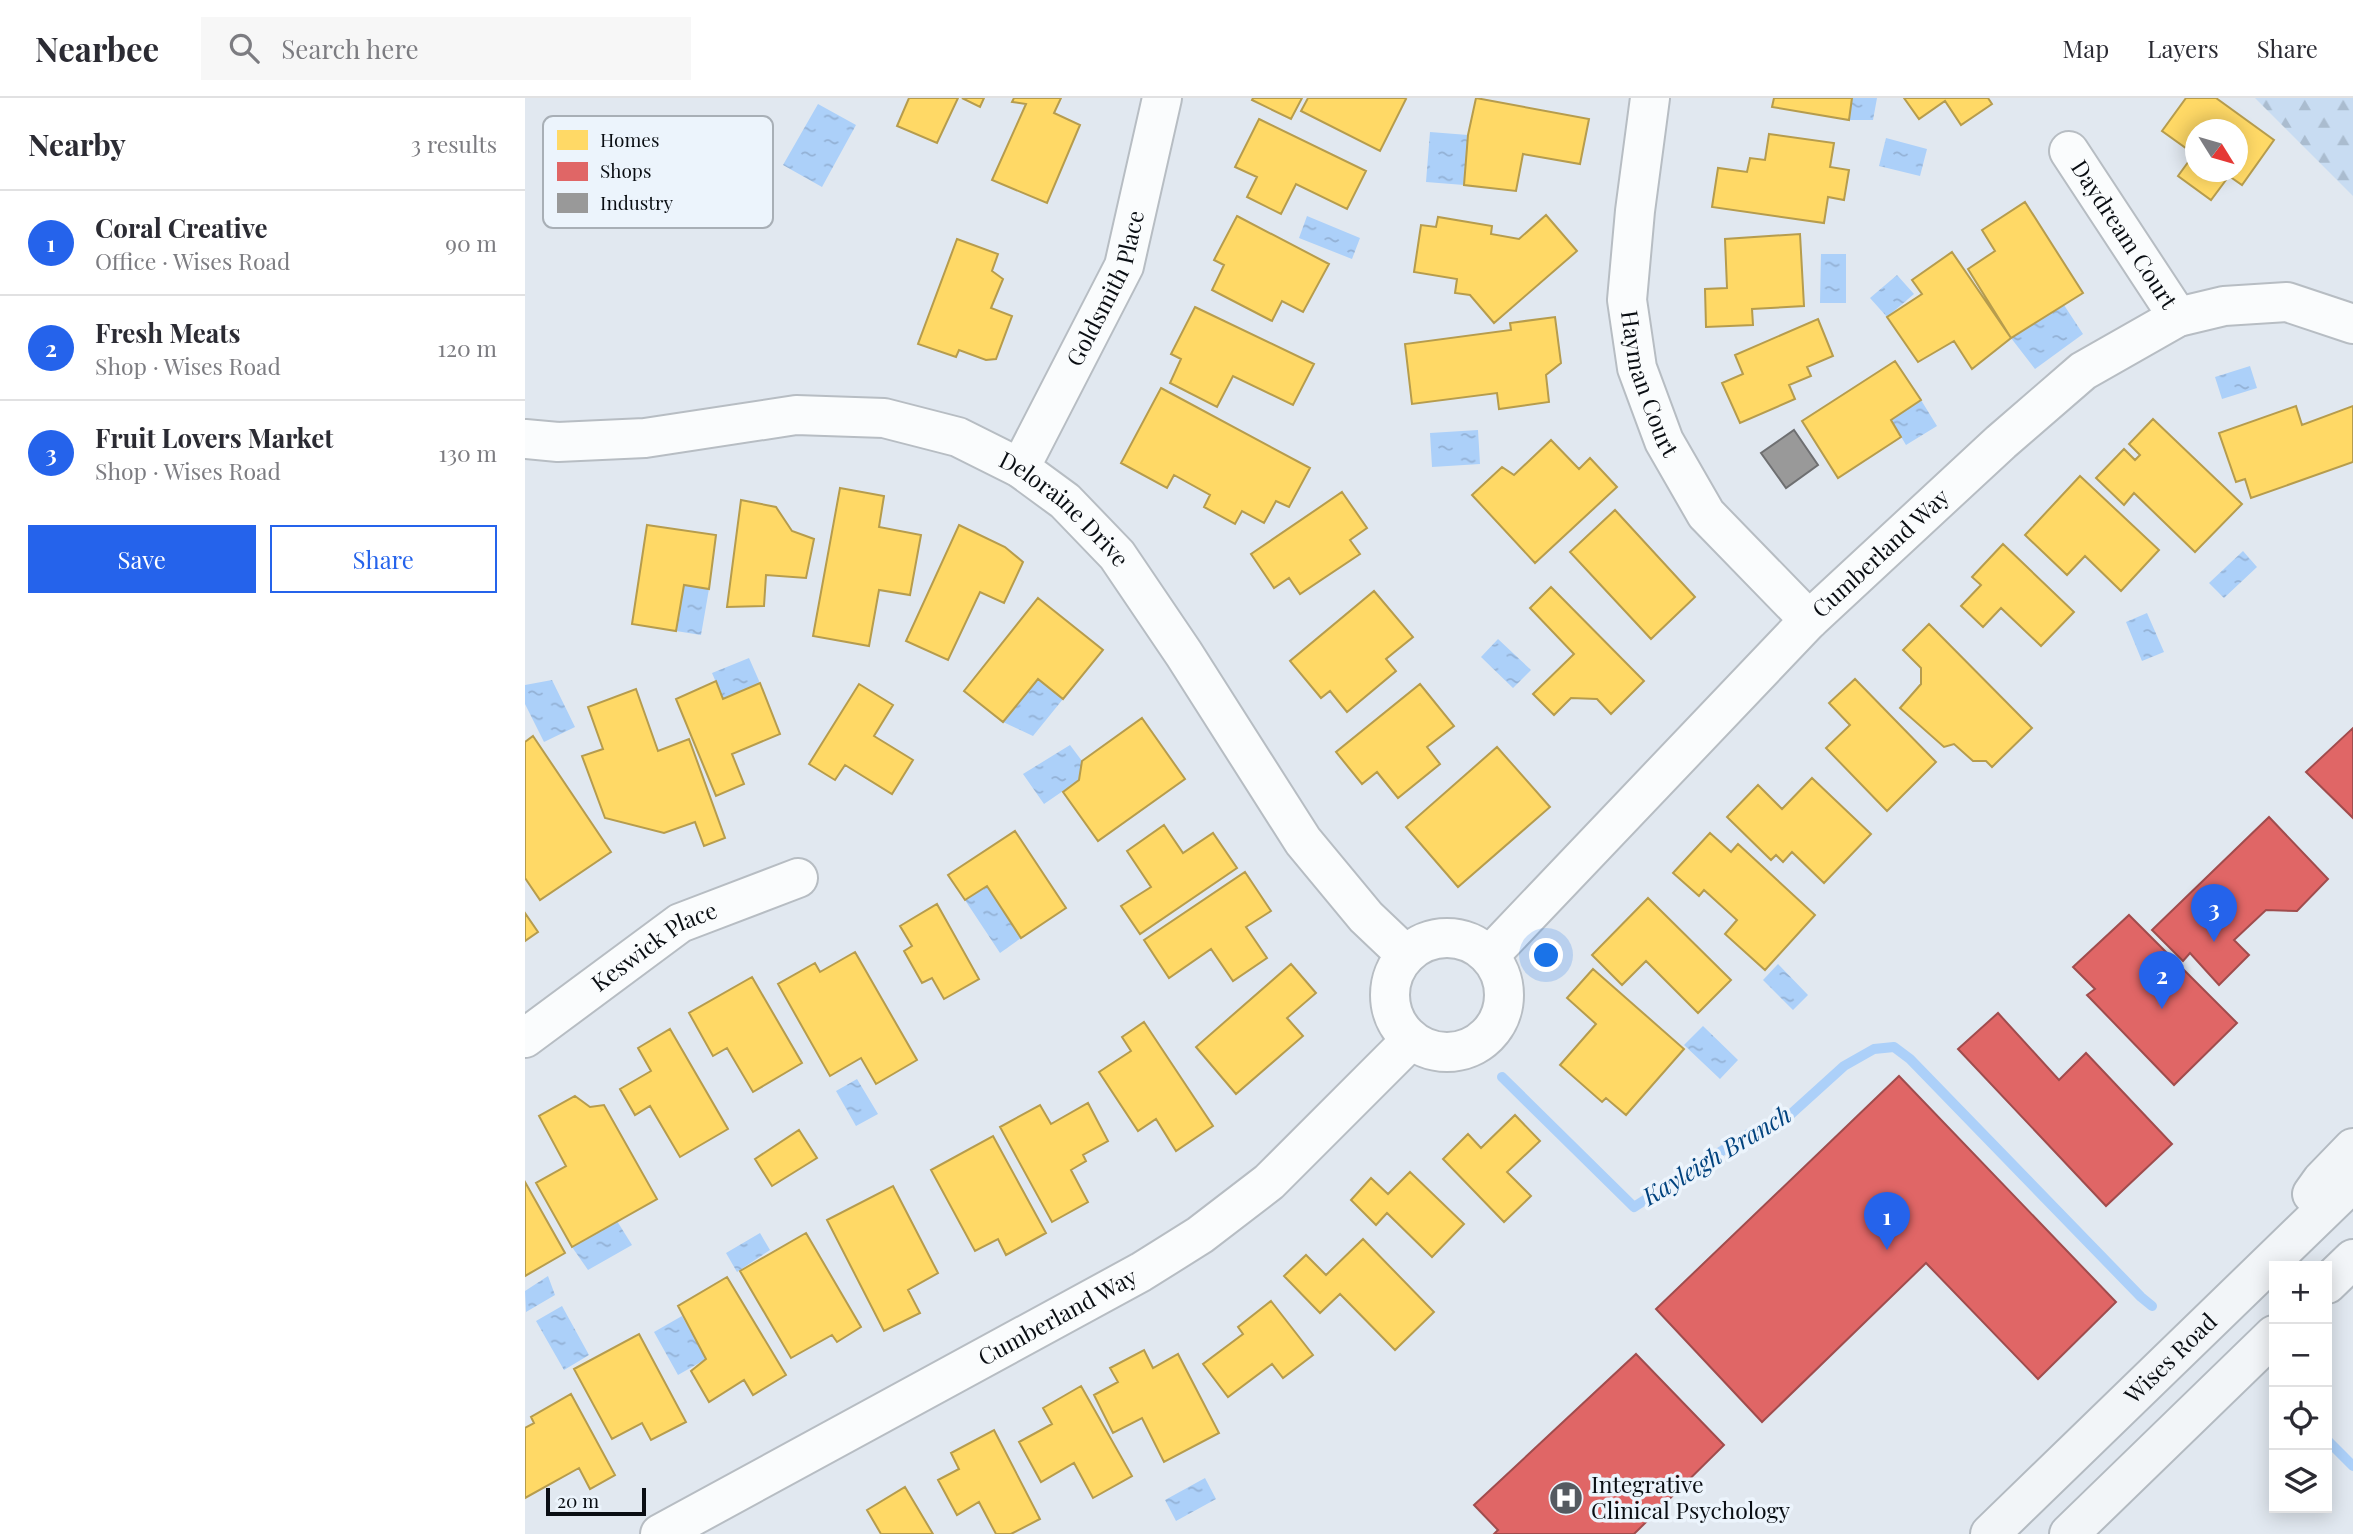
<!DOCTYPE html>
<meta charset="utf-8">
<style>
:root{--surface:#fff;--page:#f7f7f7;--text:#2b2b33;--muted:#7c7c81;--line:#e1e1e2;--accent:#2563eb}
body{margin:0;font-family:"Playfair Display",serif;background:var(--page);color:var(--text)}
.controls{position:absolute;right:21px;bottom:21px;display:grid;overflow:hidden;border-radius:0px;box-shadow:0 4px 18px #0003}
.controls button{width:63px;height:63px;display:grid;place-items:center;padding:0;border:0;border-bottom:2px solid var(--line);background:var(--surface);color:var(--text);font:35px sans-serif}
.compass{position:absolute;left:1660px;top:21px;width:63px;height:63px;border-radius:50%;background:var(--surface);box-shadow:0 4px 18px #0003;rotate:127deg}
.scale{position:absolute;left:21px;bottom:18px;width:100px;box-sizing:border-box;padding-left:7px;border:4px solid #0a0e13;border-top:0;font-size:19px;line-height:24px;white-space:nowrap;color:#0a0e13;-webkit-text-stroke:5px #ecf4fc;paint-order:stroke}
.you{position:absolute;left:1022px;top:858px;width:24px;height:24px;margin:-18px;border:5px solid #fff;border-radius:50%;background:#1a73e8;box-shadow:0 0 0 10px #1a73e833}
.badge{display:grid;place-items:center;width:46px;height:46px;border-radius:50%;background:var(--accent);color:#fff;font-size:23px;font-weight:700}
.pin{position:absolute;translate:-50% -58px;filter:drop-shadow(0 2px 4px #0008)}
.pin::after{content:'';position:absolute;top:37px;width:24px;height:21px;background:inherit;clip-path:polygon(0 0,100% 0,50% 100%)}
.list{margin:0;padding:0;list-style:none}
h2{display:flex;justify-content:space-between;align-items:center;height:91px;margin:0;padding:0 28px;font-size:30px}
h2 small{font-size:23px;font-weight:400;color:var(--muted)}
.list li{display:grid;grid-template-columns:46px 1fr auto;gap:21px;align-items:center;box-sizing:border-box;height:105px;padding:0 28px;border-top:2px solid var(--line)}
.list b{display:block;font-size:26px;white-space:nowrap}
.list p{margin:0;font-size:23px;white-space:nowrap;color:var(--muted)}
.list em{font-size:23px;font-style:normal;color:var(--muted)}
.actions{display:flex;gap:14px;padding:21px 28px}
.actions a{flex:1;padding:16px 0;border:2px solid var(--accent);border-radius:0px;text-align:center;font-size:24px;color:var(--accent)}
.actions .main{background:var(--accent);color:#fff}
.icon{flex:none;width:38px;height:38px;fill:none;stroke:currentColor;stroke-width:2;stroke-linecap:round;stroke-linejoin:round}
.map{position:relative;flex:none;width:1828px;height:1436px;overflow:hidden}
header{display:flex;align-items:center;gap:42px;box-sizing:border-box;height:98px;padding:0 35px;background:var(--surface);border-bottom:2px solid var(--line)}
header strong{font-size:33px}
nav{display:flex;gap:38px;margin-inline-start:auto;font-size:24px}
.search{width:490px;height:63px;background:var(--page);display:flex;align-items:center;gap:18px;box-sizing:border-box;padding:0 24px;border-radius:0px;color:var(--muted);font-size:26px}
main{display:flex}
aside{flex:1;background:var(--surface)}
.map>svg:first-child{display:block}
.forest{fill:url(#forest-firs)}
.water{fill:url(#water-ripples)}
.homes{fill:#ffd966;stroke:#b69c4d;stroke-width:2;fill-rule:evenodd}
.shops{fill:#e06666;stroke:#a04c4d;stroke-width:2}
.industry{fill:#999;stroke:#6e6f71;stroke-width:2}
.lines{fill:none;stroke-linecap:round;stroke-linejoin:round}
.stream{stroke:#acd0f9;stroke-width:10}
.minor-casing{stroke:#b7bdc3;stroke-width:42}
.major-casing{stroke:#b3bac1;stroke-width:42}
.minor{stroke:#fafcfd;stroke-width:38}
.major{stroke:#f2f5f8;stroke-width:38}
.labels{text-anchor:middle;stroke-width:7;stroke-linejoin:round;paint-order:stroke}
.street-label{font-size:23px;fill:#0a0e13;stroke:#ecf4fc}
.poi-label{font-size:23px;fill:#0a0e13;stroke:#ecf4fc;text-anchor:start}
.water-label{font-size:24px;font-style:italic;fill:#00427e;stroke:#ecf4fc}
.key{fill:#ecf4fc;stroke:#a8afb6;stroke-width:2}
.key-label{font-size:19px;fill:#0a0e13}
</style>
<header>
<strong>Nearbee</strong>
<div class="search"><svg class="icon" aria-label="search" viewBox="0 0 24 24"><circle cx="10" cy="10" r="6"/><path d="M15 15l6 6"/></svg>Search here</div>
<nav><a>Map</a><a>Layers</a><a>Share</a></nav>
</header>
<main>
<aside>
<h2>Nearby<small>3 results</small></h2>
<ul class="list">
<li><span class="badge">1</span><div><b>Coral Creative</b><p>Office · Wises Road</p></div><em>90 m</em></li>
<li><span class="badge">2</span><div><b>Fresh Meats</b><p>Shop · Wises Road</p></div><em>120 m</em></li>
<li><span class="badge">3</span><div><b>Fruit Lovers Market</b><p>Shop · Wises Road</p></div><em>130 m</em></li>
</ul>
<div class="actions"><a class="main">Save</a><a>Share</a></div>
</aside>
<div class="map">
<svg width="1828" height="1436" viewBox="0 0 1828 1436">
<defs>
<pattern id="forest-firs" width="22" height="20" patternUnits="userSpaceOnUse" patternTransform="scale(1.75)"><rect width="22" height="20" fill="#c8dcf2"/><path d="M5 1l3.5 6h-7zM16 11l3.5 6h-7z" fill="#aabccf"/></pattern>
<pattern id="water-ripples" width="26" height="14" patternUnits="userSpaceOnUse" patternTransform="scale(1.75)"><rect width="26" height="14" fill="#acd0f9"/><path d="M2 4q2-2 4 0t4 0M15 11q2-2 4 0t4 0" fill="none" stroke="#93b1d5"/></pattern>
</defs>
<rect width="100%" height="100%" fill="#e1e8f0"/>
<path class="forest" d="M1730,0h98v98z"/>
<path class="water" d="M1325,0h27l-4,22h-24z
M293,6l38,21 -34,62 -39,-22z
M905,34l38,3 -4,50 -38,-3z
M1361,40l41,11 -7,27 -41,-10z
M782,118l53,22 -8,21 -53,-21z
M1296,156h25v49h-26z
M1372,177l17,19 -27,23 -17,-19z
M1539,207l19,29 -48,35 -24,-31z
M1725,268l7,22 -35,11 -7,-22z
M1396,302l16,26 -31,19 -15,-25z
M953,332l2,34 -48,3 -2,-34z
M1718,453l14,16 -33,31 -15,-15z
M159,487l25,4 -8,46 -25,-4z
M1622,515l17,39 -22,9 -16,-39z
M973,541l33,31 -18,18 -32,-31z
M224,560l11,25 -37,16 -11,-26z
M513,581l25,20 -30,37 -30,-14z
M27,582l23,47 -31,15 -19,-38v-19z
M545,647l12,16 -3,19 -35,24 -21,-30z
M462,788l34,52 -21,15 -35,-53z
M1253,866l30,31 -15,15 -30,-30z
M1178,928l35,34 -18,19 -36,-34z
M332,981l21,35 -22,12 -20,-35z
M92,1123l15,24 -44,25 -16,-23z
M235,1135l10,17 -33,22 -11,-19z
M23,1178l7,19 -29,17 -1,-21z
M37,1208l27,49 -25,15 -28,-49z
M157,1218l24,43 -28,16 -24,-43z
M680,1380l11,21 -40,22 -11,-21z"/>
<path class="homes" d="M384,0h49l-21,45 -40,-17z
M437,0h22l-4,9z
M489,0h47l-7,15 26,12 -33,78 -55,-23 34,-76 -14,-2z
M728,0h49l-11,21 -39,-19z
M783,0h96l2,1 -26,52 -79,-40z
M951,0l113,21 -9,45 -57,-10 -7,37 -52,-6 4,-50z
M1249,0h78l-3,22 -77,-13z
M1379,0h84l4,6 -31,21 -16,-24 -26,18z
M1661,0h30l58,42 -32,45 -13,-9 -18,24 -33,-24 16,-22 -32,-23zM1671,32h42v42h-42z
M734,21l107,52 -19,38 -51,-25 -15,30 -34,-17 10,-20 -22,-10z
M1244,36l65,9 -4,24 19,3 -5,30 -16,-3 -4,26 -112,-16 6,-39 29,4 3,-14 15,2z
M1500,104l58,91 -72,45 -43,-69 27,-18 -13,-21z
M1021,117l31,36 -83,72 -24,-28 -15,-2 2,-14 -43,-7 7,-47 15,2 2,-10 54,9 -1,8 28,5z
M712,118l92,48 -26,48 -21,-11 -10,20 -60,-31 12,-25 -10,-5z
M1275,136l4,72 -52,3 1,16 -47,2 -1,-38 22,-1 -2,-49z
M432,141l41,15 -6,17 11,8 -12,29 21,8 -16,43 -10,1 -27,-10 -3,7 -38,-13z
M1427,154l59,86 -39,31 -18,-28 -36,21 -31,-45 35,-23 -10,-14z
M670,209l119,57 -21,41 -60,-29 -16,31 -47,-24 11,-24 -10,-5z
M1030,219l6,46 -15,12 3,27 -50,7 -2,-16 -85,11 -7,-60 106,-14 -1,-7z
M1293,221l15,37 -26,11 4,9 -22,9 6,14 -55,24 -18,-40 21,-9 -8,-19z
M1370,263l26,39 -30,20 10,17 -63,41 -36,-57z
M636,290l149,80 -21,39 -13,-6 -12,22 -22,-12 -7,13 -31,-17 6,-12 -36,-20 -7,13 -46,-25z
M1771,308l6,19 51,-19v56l-102,36 -6,-19 -9,3 -17,-49z
M1628,321l89,85 -47,48 -61,-59 -10,12 -28,-27 28,-29 11,11 5,-5 -11,-11z
M1026,342l28,29 11,-11 27,29 -82,76 -63,-68 30,-28 12,8z
M1555,378l79,74 -38,41 -36,-35 -18,19 -42,-40z
M315,390l44,8 -5,31 42,8 -11,60 -31,-5 -10,56 -56,-10z
M817,394l25,36 -17,12 10,14 -60,40 -11,-16 -15,10 -23,-34z
M216,402l35,7 16,24 22,8 -8,39 -40,-3 -2,31 -37,1z
M1090,412l80,87 -44,42 -81,-87z
M122,427l69,10 -7,54 -25,-4 -8,46 -44,-7z
M434,427l46,22 18,15 -19,41 -24,-11 -32,68 -42,-19z
M1478,446l71,68 -33,34 -40,-38 -18,19 -22,-21 20,-21 -9,-8z
M1026,489l93,94 -33,33 -14,-15 -26,-1 -17,17 -21,-21 41,-40 -44,-46z
M849,493l39,46 -27,22 10,12 -49,41 -17,-21 -9,7 -31,-37z
M513,500l65,52 -40,49 -25,-20 -35,43 -39,-31z
M1404,526l103,104 -40,39 -6,-6h-13l-19,-17 -10,3 -44,-39 21,-24v-16l-18,-18z
M1330,581l81,83 -49,49 -61,-63 24,-23 -21,-22z
M191,583l7,18 37,-16 20,51 -48,20 12,30 -28,12 -40,-97z
M334,586l34,21 -19,31 39,24 -21,34 -47,-29 -10,15 -26,-16z
M895,586l34,42 -27,21 13,17 -42,34 -21,-26 -15,12 -26,-32z
M111,591l22,62 31,-12 36,99 -21,8 -9,-24 -31,11 -59,-15 -23,-62 21,-7 -15,-42z
M617,620l43,61 -87,62 -35,-49 16,-12 3,-19z
M8,638l78,116 -71,48 -15,-22v-136z
M972,649l53,60 -92,80 -52,-60z
M1287,680l59,56 -47,49 -32,-31 -9,10 -7,-7 -5,5 -44,-43 31,-32 24,24z
M639,727l19,28 30,-20 24,35 -97,66 -19,-28 30,-19 -24,-36z
M490,733l51,77 -45,30 -34,-52 -22,14 -17,-25z
M1185,735l21,19 7,-8 77,71 -50,55 -40,-36 12,-14 -33,-30 -5,6 -26,-23z
M720,774l26,39 -25,16 21,31 -34,23 -22,-32 -42,29 -25,-38z
M1123,800l83,82 -33,33 -52,-52 -24,24 -30,-30z
M412,806l42,75 -35,20 -12,-21 -10,5 -18,-32 8,-5 -12,-20z
M0,815l13,19 -13,9z
M330,854l62,108 -41,24 -15,-26 -31,18 -52,-92 37,-21 5,9z
M766,866l25,29 -29,25 16,18 -67,58 -40,-47z
M1068,871l91,80 -58,66 -20,-17 -4,4 -42,-37 36,-41 -29,-26z
M227,879l50,86 -49,29 -26,-44 -14,8 -24,-43z
M619,924l69,104 -37,25 -20,-32 -18,12 -39,-59 32,-21 -9,-14z
M145,931l58,100 -48,28 -30,-51 -15,9 -15,-26 31,-18 -13,-23z
M50,998l15,11 14,-2 53,94 -85,48 -36,-64 30,-17 -27,-50z
M563,1005l20,38 -25,14 3,6 -15,9 17,32 -36,20 -52,-95 40,-22 11,19z
M990,1017l25,26 -33,31 24,24 -27,26 -61,-63 25,-25 13,14z
M274,1032l18,28 -45,28 -17,-27z
M468,1038l53,97 -40,22 -8,-16 -23,12 -44,-81z
M885,1074l54,52 -32,33 -45,-44 -11,12 -25,-25 20,-22 17,16z
M0,1084l40,71 -40,23z
M368,1088l45,87 -30,17 12,23 -36,18 -57,-111z
M281,1135l55,94 -24,15 -5,-7 -41,23 -51,-87z
M838,1141l71,73 -39,38 -55,-56 -20,19 -36,-37 22,-21 20,20z
M202,1179l59,98 -33,20 -9,-15 -35,22 -18,-31 15,-12 -28,-53z
M746,1203l42,54 -30,23 -11,-14 -44,33 -25,-33 40,-30 -5,-7z
M114,1236l47,88 -35,18 -9,-17 -30,16 -38,-70z
M619,1252l9,18 25,-14 41,79 -55,29 -22,-44 -29,15 -19,-38 24,-13 -8,-14z
M556,1288l51,90 -39,22 -19,-35 -33,19 -22,-40 33,-18 -9,-16z
M46,1296l44,81 -25,14 -11,-21 -54,30v-70l9,-5 -3,-6z
M469,1332l46,89 -29,15h-15l-17,-32 -22,13 -19,-35 21,-11 -8,-16z
M380,1389l28,47h-52l-14,-24z"/>
<path class="shops" d="M1828,630v90l-47,-46z
M1744,719l59,62 -31,32 -31,-1 -32,30 15,15 -30,30 -29,-32 -7,8 -31,-31z
M1604,817l108,108 -63,62 -87,-90 8,-6 -22,-22z
M1473,915l61,67 27,-27 86,91 -66,62 -148,-157z
M1374,978l217,226 -78,77 -112,-116 -164,159 -106,-113z
M1111,1256l88,91 -90,89h-140l4,-4 -24,-25z"/>
<path class="industry" d="M1269,332l24,35 -32,23 -25,-35z"/>
<g class="lines">
<path class="stream" d="M977,979l132,130 116,-74 31,-10 63,-57 30,-17 20,-2 16,12 231,238 11,9
M1802,1342l26,26"/>
<g class="minor-casing">
<g id="minor">
<path id="s1" d="M1125,0l-15,113 -8,89 10,68 27,73 42,73 103,106"/>
<path id="s2" d="M1544,53l109,166"/>
<path id="s3" d="M0,341l33,3 87,-4 151,-23 88,3 74,19 62,31 45,33 52,54 67,99 119,187 63,76 40,38"/>
<path id="s4" d="M495,370l104,-202 38,-168"/>
<circle cx="922" cy="897" r="57"/>
<path id="s5" d="M964,858l320,-336 192,-178 82,-71 95,-54 46,-11 63,-4 66,22"/>
<path id="s6" d="M0,940l155,-115 118,-45"/>
<path id="s7" d="M135,1436l481,-262 59,-37 69,-53 142,-142"/>
</g>
</g>
<g class="major-casing">
<g id="major">
<path d="M1787,1096l10,-14 31,-32"/>
<path d="M1802,1186l26,-25"/>
<path id="s8" d="M1465,1436l363,-352"/>
<path d="M1544,1436l205,-199"/>
</g>
</g>
<use href="#minor" class="minor"/>
<use href="#major" class="major"/>
</g>
<defs>
<g id="hospital-disc" transform="scale(1.75)"><circle r="9.5" fill="#555a60" stroke="#ecf4fc"/><path d="M-5-5h3v3.5h4V-5h3V5h-3V1.5h-4V5h-3Z" fill="#fff"/></g>
</defs>
<g fill-rule="evenodd">
<use href="#hospital-disc" x="1041" y="1400"/>
</g>
<g class="labels">
<g class="street-label">
<text dy="8" stroke="none"><textPath href="#s2" startOffset="100">Daydream Court</textPath></text>
<text dy="8" stroke="none"><textPath href="#s4" startOffset="200">Goldsmith Place</textPath></text>
<text dy="8" stroke="none"><textPath href="#s1" startOffset="290">Hayman Court</textPath></text>
<text dy="8" stroke="none"><textPath href="#s3" startOffset="567">Deloraine Drive</textPath></text>
<text dy="8" stroke="none"><textPath href="#s5" startOffset="562">Cumberland Way</textPath></text>
<text dy="8" stroke="none"><textPath href="#s6" startOffset="159">Keswick Place</textPath></text>
<text dy="8" stroke="none"><textPath href="#s7" startOffset="453">Cumberland Way</textPath></text>
<text dy="8" stroke="none"><textPath href="#s8" startOffset="252">Wises Road</textPath></text>
</g>
<g class="poi-label">
<text x="1066" y="1395">Integrative<tspan x="1066" dy="26">Clinical Psychology</tspan></text>
</g>
<g class="water-label">
<text transform="translate(1192 1058) rotate(-31)" y="8">Kayleigh Branch</text>
</g>
</g>
<rect x="18" y="18" width="230" height="112" rx="10" class="key"/>
<rect x="32" y="32" width="31" height="20" fill="#ffd966"/>
<rect x="32" y="64" width="31" height="19" fill="#e06666"/>
<rect x="32" y="95" width="31" height="20" fill="#999"/>
<g class="key-label">
<text x="75" y="49">Homes</text>
<text x="75" y="80">Shops</text>
<text x="75" y="112">Industry</text>
</g>
</svg>
<div class="controls">
<button>+</button>
<button>−</button>
<button><svg class="icon" aria-label="locate" viewBox="0 0 24 24"><circle cx="12" cy="12" r="6"/><path d="M12 2v4M12 18v4M2 12h4M18 12h4"/></svg></button>
<button><svg class="icon" aria-label="layers" viewBox="0 0 24 24"><path d="M12 4l9 5-9 5-9-5zM3 14l9 5 9-5"/></svg></button>
</div>
<svg class="compass" viewBox="-18 -18 36 36"><path d="M0-13l5 13h-10z" fill="#e53935"/><path d="M0 13l5-13h-10z" fill="#7c7c81"/></svg>
<div class="scale">20 m</div>
<div class="you"></div>
<div class="pin badge" style="left:1362px;top:1152px">1</div>
<div class="pin badge" style="left:1637px;top:911px">2</div>
<div class="pin badge" style="left:1689px;top:844px">3</div>
</div>
</main>
